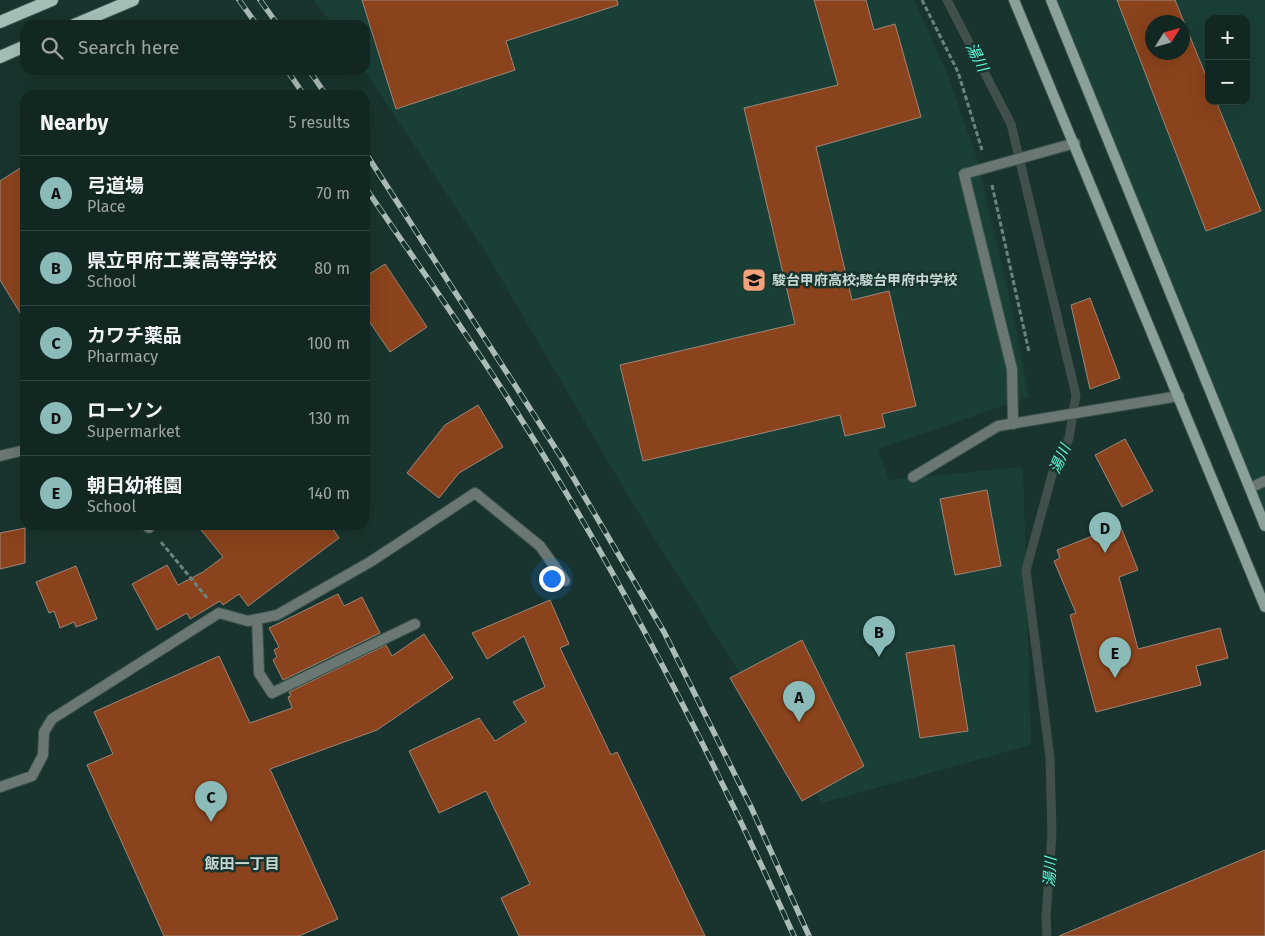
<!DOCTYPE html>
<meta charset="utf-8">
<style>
:root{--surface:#132722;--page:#20332f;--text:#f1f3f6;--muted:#9da5a5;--line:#324440;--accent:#8bbbb9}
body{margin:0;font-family:"Fira Sans","Noto Sans JP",sans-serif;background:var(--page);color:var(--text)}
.controls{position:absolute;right:15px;top:15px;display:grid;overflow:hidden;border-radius:10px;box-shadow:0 5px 20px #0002}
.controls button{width:45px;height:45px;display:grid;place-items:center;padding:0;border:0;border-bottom:1px solid var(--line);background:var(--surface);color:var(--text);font:25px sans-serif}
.compass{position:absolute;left:1145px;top:15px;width:45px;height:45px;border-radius:50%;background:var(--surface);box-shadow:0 5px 20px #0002;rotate:53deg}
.you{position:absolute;left:551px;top:578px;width:18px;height:18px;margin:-12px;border:4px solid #fff;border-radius:50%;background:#1a73e8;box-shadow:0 0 0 8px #1a73e833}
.badge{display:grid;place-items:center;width:32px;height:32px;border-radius:50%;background:var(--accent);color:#111;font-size:16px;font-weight:700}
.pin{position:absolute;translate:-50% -41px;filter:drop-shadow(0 1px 2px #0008)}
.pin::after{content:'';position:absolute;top:26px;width:18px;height:15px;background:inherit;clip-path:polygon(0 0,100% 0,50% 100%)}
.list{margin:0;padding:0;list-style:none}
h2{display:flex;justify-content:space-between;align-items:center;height:65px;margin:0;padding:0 20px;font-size:21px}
h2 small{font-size:16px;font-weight:400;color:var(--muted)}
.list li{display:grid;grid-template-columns:32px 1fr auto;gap:15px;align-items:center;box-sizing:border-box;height:75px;padding:0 20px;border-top:1px solid var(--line)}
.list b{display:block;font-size:19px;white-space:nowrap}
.list p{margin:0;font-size:16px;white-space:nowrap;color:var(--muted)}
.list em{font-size:16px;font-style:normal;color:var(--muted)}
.icon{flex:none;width:28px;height:28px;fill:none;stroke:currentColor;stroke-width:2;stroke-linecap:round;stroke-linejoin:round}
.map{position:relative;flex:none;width:1265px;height:936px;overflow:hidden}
.search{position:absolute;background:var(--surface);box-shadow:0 5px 20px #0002;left:20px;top:20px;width:350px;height:55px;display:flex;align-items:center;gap:12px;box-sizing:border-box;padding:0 18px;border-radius:15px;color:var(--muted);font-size:19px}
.panel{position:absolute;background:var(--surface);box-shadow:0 5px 20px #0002;left:20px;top:90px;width:350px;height:440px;border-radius:15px}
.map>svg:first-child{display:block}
.built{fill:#1a3f37;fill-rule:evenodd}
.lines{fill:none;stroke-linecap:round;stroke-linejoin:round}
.stream{stroke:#42504d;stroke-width:9}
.building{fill:#8a431c;stroke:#9e867a;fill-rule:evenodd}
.lane-casing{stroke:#38514b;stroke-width:12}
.street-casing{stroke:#38514b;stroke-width:12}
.secondary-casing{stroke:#38514b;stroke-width:12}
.primary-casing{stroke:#38514b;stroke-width:14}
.path{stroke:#6d837d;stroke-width:3;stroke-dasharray:5 2.5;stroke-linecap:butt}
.lane{stroke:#6a7773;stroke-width:10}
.street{stroke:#6a7773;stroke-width:10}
.secondary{stroke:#8ca09a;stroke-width:10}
.primary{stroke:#a5bfb8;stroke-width:12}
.rail-casing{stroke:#abbcb7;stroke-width:5.5}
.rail{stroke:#19342e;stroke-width:4;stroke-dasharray:11;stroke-linecap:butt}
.labels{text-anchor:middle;stroke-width:5;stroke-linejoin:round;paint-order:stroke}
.poi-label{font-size:14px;font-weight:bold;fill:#c6d6d1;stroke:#19342e;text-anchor:start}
.water-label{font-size:15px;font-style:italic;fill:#5dfbdd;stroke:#19342e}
.neighbourhood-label{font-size:15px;font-weight:bold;fill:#c6d6d1;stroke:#19342e}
</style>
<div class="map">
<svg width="1265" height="936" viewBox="0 0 1265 936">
<rect width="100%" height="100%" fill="#19342e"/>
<path class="built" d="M314,0h600l34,75 29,84 35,149 17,89 -151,52 11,31 134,-13 8,278 -209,58 -188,-297 -148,-253 -122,-183 1,-45h-33z
M1051,0h214v523zM1209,19h37v82h-37zM1152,22h30v30h-30z"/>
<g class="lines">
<path class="stream" d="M947,0l64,124 65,271 -7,43 -17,37 -26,95 24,188 2,76 -6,83 1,19"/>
</g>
<path class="building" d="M362,0h255l1,5 -112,36 9,29 -119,39z
M814,0h52l8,30 21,-6 26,93 -105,30 36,153 37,-9 27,115 -34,8 3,13 -40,9 -5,-21 -197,46 -23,-96 175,-41 -51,-216 94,-23z
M1117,0h58l34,83v18h7l45,110 -55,20zM1152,22h30v30h-30z
M25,165v156l-25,-41v-99z
M385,264l42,63 -37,25 -25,-37v-38z
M1090,298l30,80 -30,11 -19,-84z
M478,405l25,42 -44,26 -20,25 -32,-25 38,-48z
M1125,439l28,52 -31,16 -27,-52z
M987,490l14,76 -46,9 -15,-76z
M197,525h133l9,13 -91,68 -9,-12 -16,11 -3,-4 -30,18 -3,-6 -30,17 -25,-46 35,-19 11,20 25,-13 20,-15z
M1120,525l18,45 -19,7 19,72 82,-21 8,30 -32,8 5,19 -105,27 -26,-97 6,-2 -22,-52 6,-3 -3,-8z
M25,528v35l-25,6v-36z
M76,566l21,53 -21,8 -2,-5 -14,6 -6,-17 -5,2 -13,-31z
M338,594l6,12 18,-9 18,36 -97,47 -10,-20 4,-3 -3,-7 5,-3 -10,-19z
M550,600l19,44 -9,4 51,107 6,-3 88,184h-186l-18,-38 29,-14 -44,-93 -47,22 -30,-62 70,-33 16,23 31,-19 -13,-20 32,-15 -21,-51 -37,23 -15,-26z
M424,634l29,44 -76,52 -107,39 68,150 -39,17h-135l-77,-171 26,-11 -19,-42 125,-56 31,67 42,-15 -4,-11 3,-1 -2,-4 97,-47 6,11z
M802,640l62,126 -62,35 -72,-123z
M954,645l14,86 -48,7 -14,-85z
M1265,850v86h-206z"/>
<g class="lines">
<g class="lane-casing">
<path id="lane" d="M1013,424l-1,-55 -48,-195 111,-31
M0,456l25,-6
M146,525l3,3
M257,619l2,54 13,20 143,-69
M0,787l32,-11 11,-21 1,-23 8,-13 167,-106 29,8 29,-6 93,-53 105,-69 65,53 25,35"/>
</g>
<g class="street-casing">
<path id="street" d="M913,477l85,-51 181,-30
M1250,488l15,-7"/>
</g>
<g class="secondary-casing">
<path id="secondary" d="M1014,0l251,607
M1051,0l214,526"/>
</g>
<g class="primary-casing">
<path id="primary" d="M0,22l52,-22
M74,25l59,-25
M0,57l25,-11"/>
</g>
<path class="path" d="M922,0l36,72 24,78
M992,185l37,167
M161,542l47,57"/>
<use href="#lane" class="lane"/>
<use href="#street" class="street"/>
<use href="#secondary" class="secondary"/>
<use href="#primary" class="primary"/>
<g class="rail-casing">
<path id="rail" d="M239,0l18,25
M260,0l18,25
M287,70l17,25
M309,70l17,25
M365,152l198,308 101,172 87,175 58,129
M365,187c63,92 128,184 185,279 92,151 171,309 244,470"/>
</g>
<use href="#rail" class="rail"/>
</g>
<defs>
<g id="school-square" transform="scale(1.25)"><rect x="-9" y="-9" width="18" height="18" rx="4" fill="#f1a27b" stroke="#19342e"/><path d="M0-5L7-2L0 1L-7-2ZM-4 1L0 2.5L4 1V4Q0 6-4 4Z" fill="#111"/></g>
</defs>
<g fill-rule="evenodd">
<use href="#school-square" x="754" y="280"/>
</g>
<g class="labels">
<g class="poi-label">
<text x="772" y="285">駿台甲府高校;駿台甲府中学校</text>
</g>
<g class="water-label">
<text transform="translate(977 57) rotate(63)" y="5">湯川</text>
<text transform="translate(1060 459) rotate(-66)" y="5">湯川</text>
<text transform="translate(1050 872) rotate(-87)" y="5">湯川</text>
</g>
<g class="neighbourhood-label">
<text x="242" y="869">飯田一丁目</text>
</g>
</g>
</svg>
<div class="controls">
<button>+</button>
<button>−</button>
</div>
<svg class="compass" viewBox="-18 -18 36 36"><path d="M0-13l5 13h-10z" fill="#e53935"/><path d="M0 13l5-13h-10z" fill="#9da5a5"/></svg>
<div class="you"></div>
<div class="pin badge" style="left:799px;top:722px">A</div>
<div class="pin badge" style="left:879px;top:657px">B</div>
<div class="pin badge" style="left:211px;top:822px">C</div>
<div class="pin badge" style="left:1105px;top:553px">D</div>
<div class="pin badge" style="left:1115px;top:678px">E</div>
<div class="search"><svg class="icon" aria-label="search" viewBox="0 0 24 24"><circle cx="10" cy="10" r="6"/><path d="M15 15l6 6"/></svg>Search here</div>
<section class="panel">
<h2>Nearby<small>5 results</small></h2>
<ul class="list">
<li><span class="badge">A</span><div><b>弓道場</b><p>Place</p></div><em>70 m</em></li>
<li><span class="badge">B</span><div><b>県立甲府工業高等学校</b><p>School</p></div><em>80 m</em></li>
<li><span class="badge">C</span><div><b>カワチ薬品</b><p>Pharmacy</p></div><em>100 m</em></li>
<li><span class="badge">D</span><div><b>ローソン</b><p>Supermarket</p></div><em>130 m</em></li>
<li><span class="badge">E</span><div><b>朝日幼稚園</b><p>School</p></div><em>140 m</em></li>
</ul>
</section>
</div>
